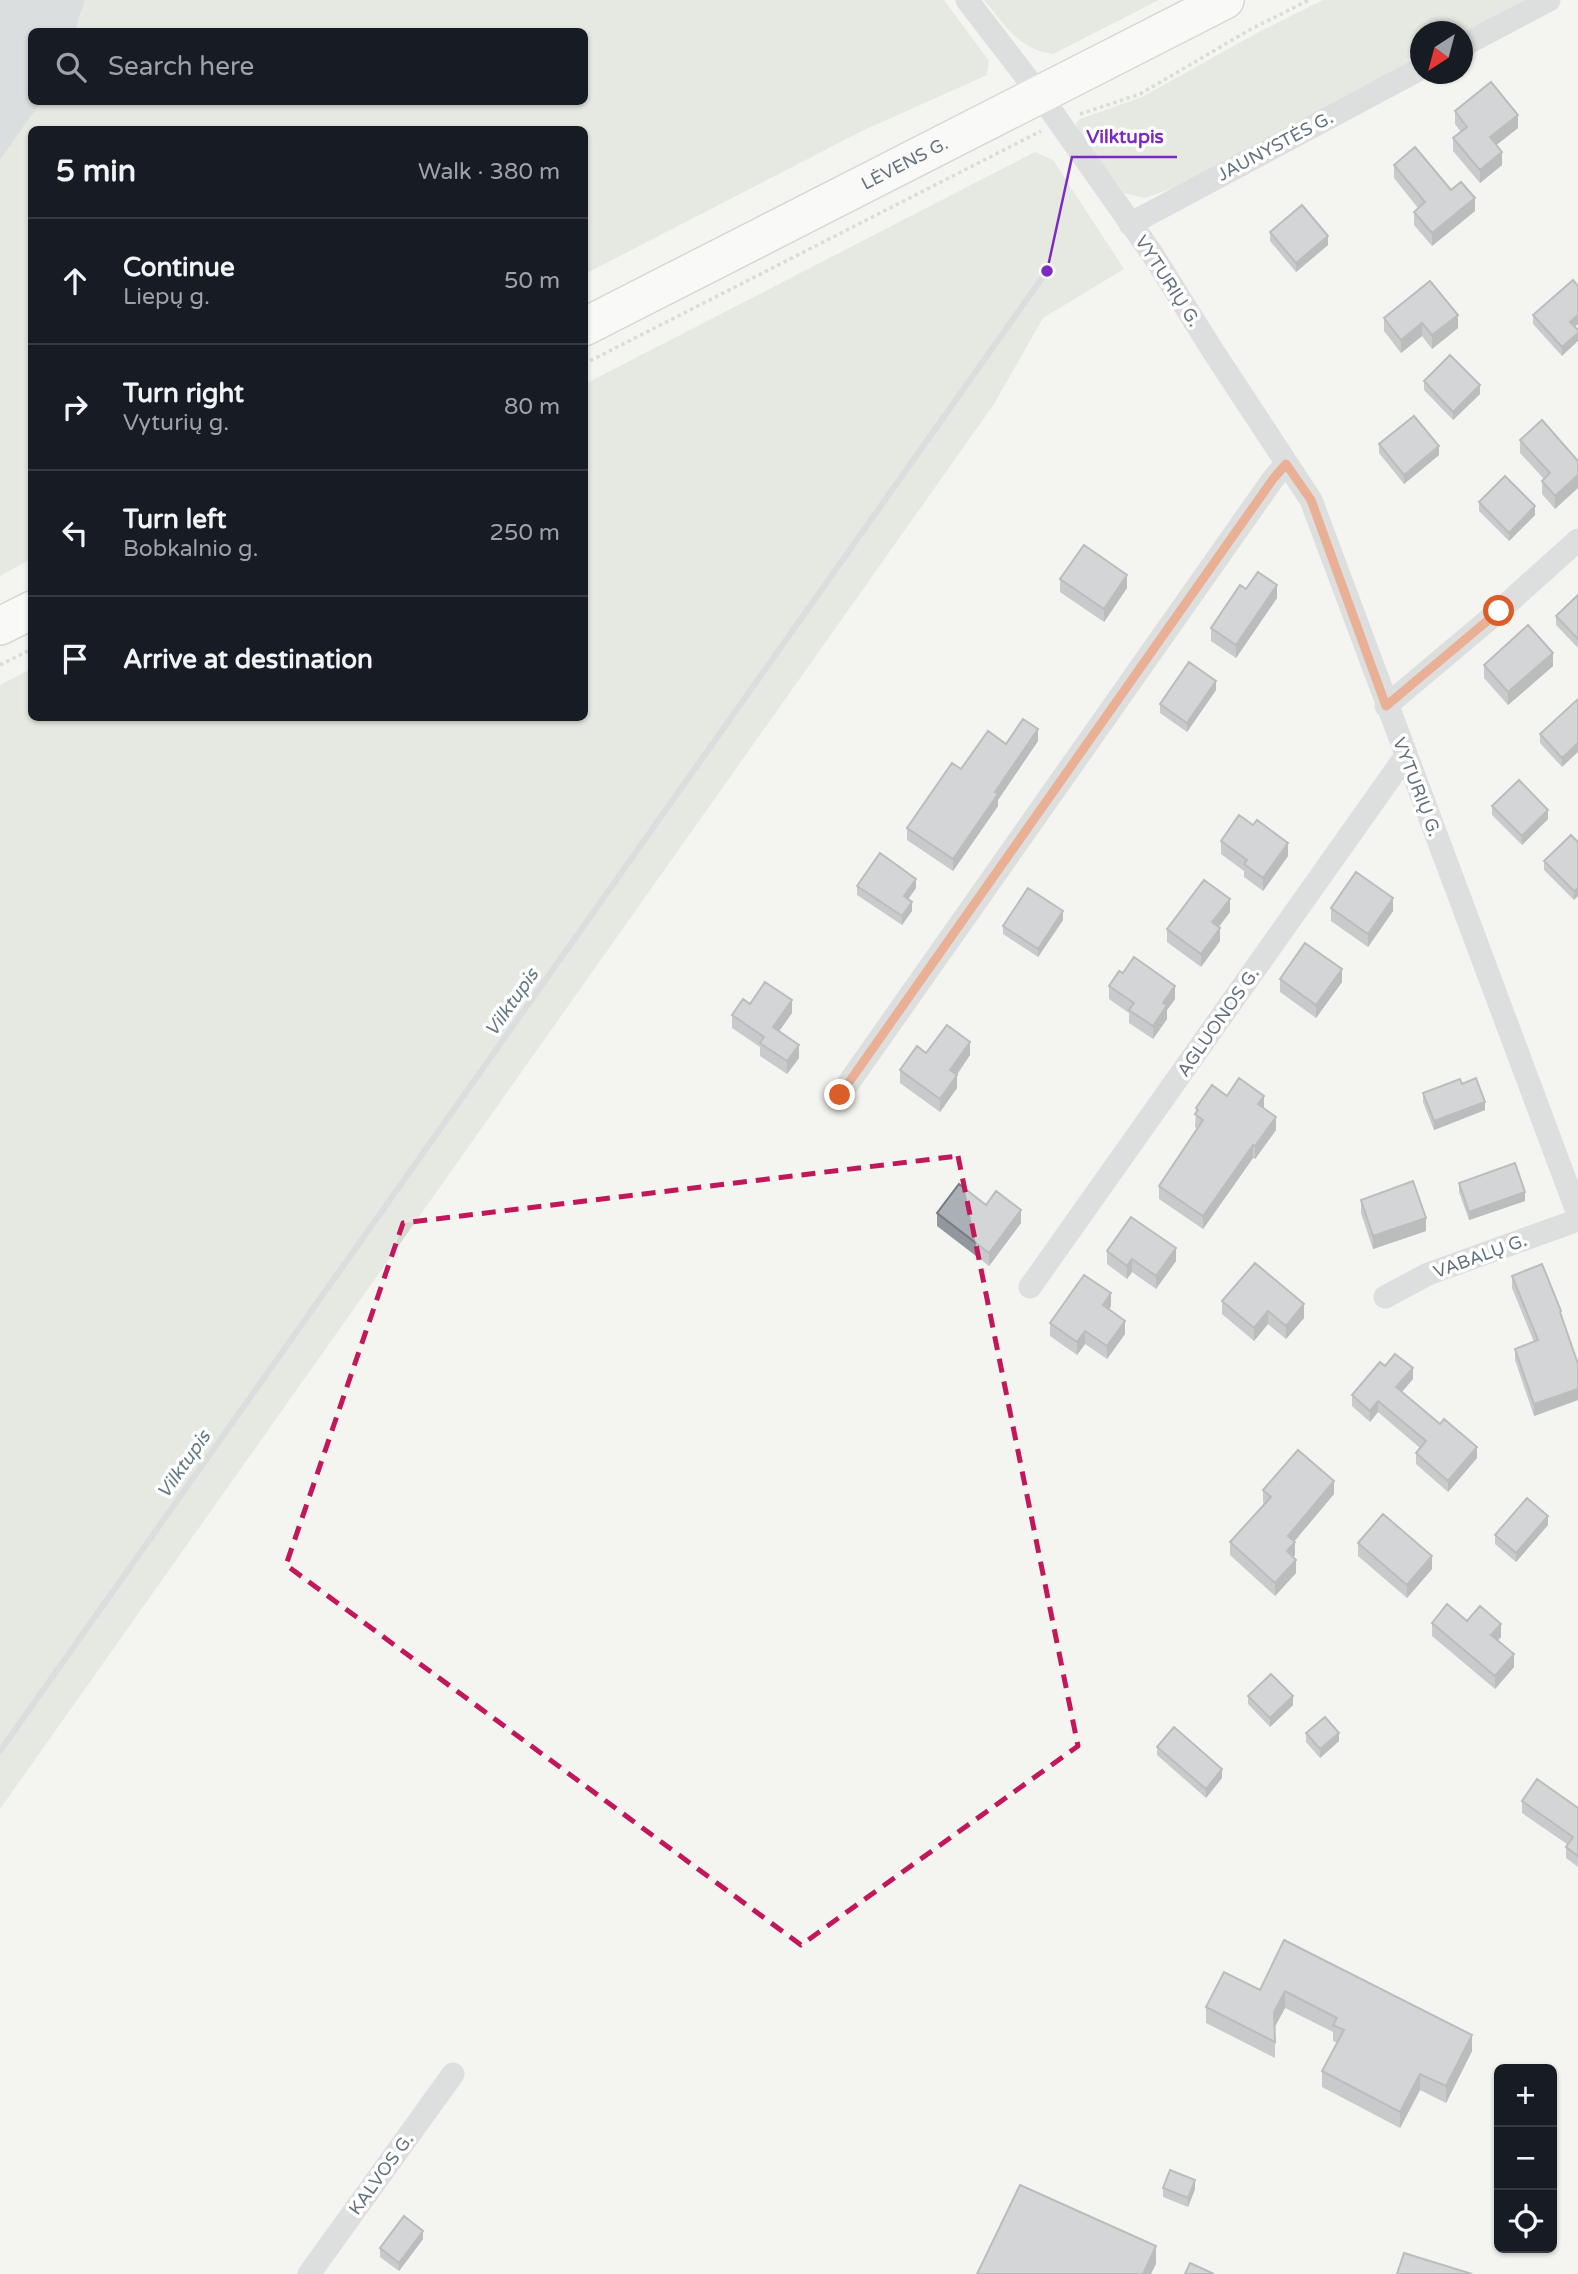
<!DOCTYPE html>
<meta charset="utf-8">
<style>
:root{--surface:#171b24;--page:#242831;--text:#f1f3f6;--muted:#9ea1a6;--line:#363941}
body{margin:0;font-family:"Varela Round",sans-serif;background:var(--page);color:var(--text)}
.controls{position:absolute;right:21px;bottom:21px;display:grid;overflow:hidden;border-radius:10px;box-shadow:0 2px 5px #0004}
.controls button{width:63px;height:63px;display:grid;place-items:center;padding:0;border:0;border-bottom:2px solid var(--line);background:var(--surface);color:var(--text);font:35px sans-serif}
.compass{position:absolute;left:1410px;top:21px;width:63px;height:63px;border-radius:50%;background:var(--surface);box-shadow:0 2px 5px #0004;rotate:216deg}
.stop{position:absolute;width:21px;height:21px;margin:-16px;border:5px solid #db5d29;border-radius:50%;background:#fff}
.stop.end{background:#db5d29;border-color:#fff;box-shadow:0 2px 7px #0008}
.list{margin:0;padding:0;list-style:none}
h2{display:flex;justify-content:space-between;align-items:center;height:91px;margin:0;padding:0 28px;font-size:30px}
h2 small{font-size:23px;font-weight:400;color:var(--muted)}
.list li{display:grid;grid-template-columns:46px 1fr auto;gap:21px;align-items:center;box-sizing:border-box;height:126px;padding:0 28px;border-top:2px solid var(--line)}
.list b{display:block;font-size:26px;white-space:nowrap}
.list p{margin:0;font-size:23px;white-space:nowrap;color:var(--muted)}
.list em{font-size:23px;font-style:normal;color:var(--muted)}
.icon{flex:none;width:38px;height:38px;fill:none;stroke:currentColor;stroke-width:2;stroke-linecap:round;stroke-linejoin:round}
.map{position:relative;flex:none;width:1578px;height:2274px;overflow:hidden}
.search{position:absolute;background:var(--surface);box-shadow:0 2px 5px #0004;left:28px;top:28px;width:560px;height:77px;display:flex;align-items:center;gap:18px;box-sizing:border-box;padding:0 24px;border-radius:10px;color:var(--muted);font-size:26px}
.panel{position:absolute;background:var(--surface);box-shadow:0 2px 5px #0004;left:28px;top:126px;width:560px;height:595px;border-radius:10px}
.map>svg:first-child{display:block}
.green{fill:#d4dbd1}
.water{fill:#bac4c8}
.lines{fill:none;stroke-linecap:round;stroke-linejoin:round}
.stream{stroke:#bac4c8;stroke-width:6}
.primary-casing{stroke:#b2b6ba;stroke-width:40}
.path{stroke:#bbbdbf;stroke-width:3.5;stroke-dasharray:3.5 3.5;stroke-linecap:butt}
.street{stroke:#c2c5c8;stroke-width:23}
.primary{stroke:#fff;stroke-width:37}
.wall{fill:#92979d}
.shaded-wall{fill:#777b7f}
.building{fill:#aab0b6;stroke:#777b7f;stroke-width:2}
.route{stroke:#db5d29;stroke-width:9}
.marked{fill:none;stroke:#c2185b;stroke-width:5;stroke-dasharray:14 9;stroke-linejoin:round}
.labels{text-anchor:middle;stroke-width:7;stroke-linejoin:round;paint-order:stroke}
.street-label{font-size:18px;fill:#647280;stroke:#fff}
.water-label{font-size:19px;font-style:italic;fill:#647a84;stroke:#fff}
.leader{fill:none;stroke:#7b2cbf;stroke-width:2.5}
.callout-dot{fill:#7b2cbf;stroke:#fff;stroke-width:2.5}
.callout-label{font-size:19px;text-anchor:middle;font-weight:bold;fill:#7b2cbf;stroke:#fff;stroke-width:7;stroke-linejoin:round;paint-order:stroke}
</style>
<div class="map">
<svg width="1578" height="2274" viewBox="0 0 1578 2274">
<rect width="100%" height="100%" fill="#f4f4f0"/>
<path class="green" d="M85,0h859l45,61 -2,14 -125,56 -277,143 -1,-144h-552l-1,429 -31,17v-416l41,-58h543v-70l-509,-1z
M984,0h175l-106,54c-34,-4 -48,-29 -69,-54z
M1323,0h201l-61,33 -1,-1h-42v24l-242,130 -33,12 -21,-5 -46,-59 -2,-11 4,-4 62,-22 115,-64z
M1035,152l18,8 71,109 -81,49 -49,86 -994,1405v-1124l31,-16 1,49h552l1,-334z"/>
<path class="water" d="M0,0h85l-10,31 -43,1v70h9l-41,58z"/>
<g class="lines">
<path class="stream" d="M0,1751l1047,-1480"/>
<g class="primary-casing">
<g id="primary">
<path id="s1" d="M584,327l641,-327"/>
<path d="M0,626l32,-16"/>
</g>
</g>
<path class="path" d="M1080,114l60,-20 111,-65 58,-29
M584,364l457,-233
M0,665l32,-16"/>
<path class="street" d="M967,0l73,95 111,157 62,99 98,149 267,714
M1462,46l87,-46
M1130,224l290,-155
M1386,706l113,-95 79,-71
M840,1095l433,-616 13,-15
M1030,1287l375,-530
M1385,1297l43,-23 150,-54
M309,2274l144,-200"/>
<use href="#primary" class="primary"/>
</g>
<path class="wall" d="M1455,111l63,17 -22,17 6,20 -22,18 -27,-32v-13l8,-6 -6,-8z
M1394,165l57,25 24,21 -43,35 -18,-21v-13l4,-4 -24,-30z
M1270,232l58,13 -32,27 -26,-31z
M1578,286v38l-3,2 -13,30 -29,-32v-9z
M1384,318l74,10 -26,21 -10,-13 -21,17 -17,-22z
M1424,381l56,13 -27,26 -29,-30z
M1520,440l58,21 -23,48 -13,-15v-13l2,-2 -24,-26z
M1379,444l60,11 -35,29 -25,-31z
M1479,502l56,13 -26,26 -30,-30z
M1060,579l67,9 -23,34 -44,-30z
M1246,589l31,9 -41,60 -25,-17v-13z
M1578,595v53l-22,-23v-9z
M1484,665l69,1 -45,39 -24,-27z
M1216,690l-29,42 -27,-19v-9z
M1578,699l-16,68 -22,-24v-9z
M1038,741l-40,59v6l-45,65 -46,-31v-12l54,-59 45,-25z
M1492,806l56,13 -26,26 -30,-30z
M1221,841l67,15 -25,35 -19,-14v-6l-23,-17z
M1578,842l-4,58 -30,-30v-9z
M857,886l59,2 -8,11 4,12 -10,14 -45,-30z
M1331,908l62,3 -25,36 -37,-26z
M1230,912l-11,15 1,14 -19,26 -34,-25v-13z
M1063,920l-25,37 -35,-23v-8z
M1280,979l62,3 -26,36 -36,-26z
M1109,986l66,13 -8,11v9l-14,20 -24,-16v-10l-20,-14z
M750,1004l42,9 -13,18 20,27 -12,16 -27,-18v-9l-28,-19v-13z
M926,1053l44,2 -13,20v13l-17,24 -40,-29v-13z
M1462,1084l23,26 -51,20 -11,-28v-9z
M1227,1096l37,12 12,22 -21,29 -2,-1 -50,71 -44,-30v-13l38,-57 -2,-2 1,-19z
M1459,1183l66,18 -56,19 -10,-28z
M1361,1200l65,31 -53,18 -12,-36z
M937,1213l84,10 -32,43 -52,-40z
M1107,1251l69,10 -20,28 -24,-17 -5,7 -20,-15z
M1512,1276l49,41 17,47v36l-44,16 -19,-56v-11l19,-7 -22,-54z
M1222,1301l82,17 -18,21 -18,-15 -14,17 -32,-27z
M1111,1306l-2,4 16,24 -18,25 -22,-15 -8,11 -27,-19v-13z
M1385,1366l28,13 -11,13 75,66 -29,34 -32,-28v-11l4,-5 -42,-36 -8,10 -18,-16v-11z
M1263,1490l71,4 -40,47 1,14 -2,2 3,16 -21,23 -45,-41v-13l35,-38 -2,-1z
M1548,1525l-32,37 -21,-18v-9z
M1358,1543l74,26 -25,29 -49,-42z
M1467,1621l34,16 -3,3 16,27 -19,22 -63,-53v-13z
M1248,1696l45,9 -23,22 -22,-23z
M1306,1733l33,8 -19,17 -14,-16z
M1157,1747l65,31 -16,20 -49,-43z
M1522,1801l56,7v59l-12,-9v-11l1,-3 -45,-31z
M1284,1940l188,111 -26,52 -26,-13 -20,38 -78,-41v-16l15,-28 -4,-2v-9l-48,-24 -10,19v31l-69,-35v-16l54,-17z
M1163,2188l32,1 -7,18 -25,-10z
M423,2239l-24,32 -19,-14v-9z"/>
<path class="shaded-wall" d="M1518,115v13l-28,22v-13z
M1502,152v13l-22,18v-13z
M1475,198v13l-43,35v-13z
M1328,236v9l-32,27v-9z
M1458,315v13l-26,21v-14z
M1578,315v9l-8,6v-8z
M1422,323v13l-21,17v-13z
M1578,333v8l-16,15v-9z
M1480,385v9l-27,26v-8z
M1439,446v9l-35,29v-9z
M1578,475v13l-23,21v-13z
M1535,506v9l-26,26v-8z
M1127,575v13l-23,34v-13z
M1277,585v13l-41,60v-13z
M1553,653v13l-45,39v-13z
M1216,681v9l-29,42v-9z
M1038,729v12l-40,59v6l-45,65v-12l42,-67z
M1578,743v9l-16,15v-9z
M1548,810v9l-26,26v-9z
M1288,843v13l-25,35v-13z
M916,879v9l-12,17v-9z
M1578,888v8l-4,4v-9z
M1393,898v13l-25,36v-13z
M1230,899v13l-18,23v-13z
M912,902v9l-10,14v-9z
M1063,911v9l-25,37v-8z
M1220,928v13l-19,26v-13z
M1342,969v13l-26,36v-13z
M1175,986v13l-8,11v9l-14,20v-13l10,-23z
M792,1000v13l-19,27v-13z
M970,1042v13l-20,28v-13z
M799,1045v13l-12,16v-13z
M957,1075v13l-17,24v-13z
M1264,1096v13l-6,-5z
M1485,1102v8l-51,20v-9z
M1276,1117v13l-21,29v-13z
M1253,1145v13l-50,71v-13z
M1525,1192v9l-56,19v-8z
M1021,1210v13l-32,43v-13z
M1426,1218v13l-53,18v-13z
M1176,1248v13l-20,28v-13z
M1132,1259v13l-5,7v-13z
M1111,1293v13l-8,12v-13z
M1304,1304v14l-18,21v-13z
M1268,1311v13l-14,17v-13z
M1125,1321v13l-18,25v-13z
M1085,1331v13l-8,11v-13z
M1413,1368v11l-17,19v-11z
M1578,1389v11l-44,16v-12z
M1378,1401v11l-8,10v-11z
M1477,1447v11l-29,34v-11z
M1334,1481v13l-46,55v-13z
M1548,1516v9l-32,37v-9z
M1295,1542v13l-8,9v-13z
M1432,1556v13l-25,29v-13z
M1296,1560v13l-21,23v-13z
M1501,1624v13l-10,11v-13z
M1514,1654v13l-19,22v-13z
M1293,1696v9l-23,22v-9z
M1339,1733v8l-19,17v-9z
M1222,1769v9l-16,20v-9z
M1285,1991v17l-11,20v-16z
M1472,2035v16l-26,52v-17z
M1420,2074v16l-20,38v-16z
M1195,2180v9l-7,18v-9z
M423,2231v8l-24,32v-8z
M1156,2246v18l-5,10h-8z"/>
<path class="building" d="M1491,82l27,33 -28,22 12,15 -22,18 -27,-32 14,-11 -12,-16z
M1415,147l36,43 10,-8 14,16 -43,35 -18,-21 11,-10 -31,-37z
M1302,205l26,31 -32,27 -26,-31z
M1573,280l5,6v29l-8,7 8,8v3l-16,14 -29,-32z
M1430,281l28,34 -26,20 -10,-12 -21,17 -17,-22z
M1450,355l30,30 -27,27 -29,-31z
M1414,416l25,30 -35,29 -25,-31z
M1542,420l36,41v14l-23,21 -13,-15 8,-8 -30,-33z
M1505,476l30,30 -26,27 -30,-31z
M1084,545l43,30 -23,34 -44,-30z
M1258,572l19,13 -41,60 -25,-17 29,-43 6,4z
M1578,595v44l-22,-23z
M1528,625l25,28 -45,39 -24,-27z
M1189,662l27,19 -29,42 -27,-19z
M1578,699v44l-16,15 -22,-24z
M1023,719l15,10 -43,63 3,2 -45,65 -46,-31 45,-65 9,6 27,-38 18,13z
M1519,780l29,30 -26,26 -30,-30z
M1239,815l14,10 4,-5 31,23 -25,35 -19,-14 3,-4 -26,-19z
M1571,835l7,7v46l-4,3 -30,-30z
M880,853l36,26 -12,17 8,6 -10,14 -45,-30z
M1356,872l37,26 -25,36 -37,-26z
M1204,880l26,19 -18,23 8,6 -19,26 -34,-25z
M1028,888l35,23 -25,38 -35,-23z
M1305,943l37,26 -26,36 -36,-26z
M1134,957l41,29 -12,17 4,2 -14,21 -24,-16 5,-7 -25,-17 10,-15 4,2z
M765,982l27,18 -19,27 26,18 -12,16 -27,-18 4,-6 -32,-22 11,-16 7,5z
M947,1025l23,17 -20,28 7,5 -17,24 -40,-29 17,-24 9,7z
M1239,1078l25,18 -6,8 18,13 -21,29 -2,-1 -50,71 -44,-30 44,-66 -8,-6 3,-4 -2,-2 16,-23 15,11z
M1476,1078l9,24 -51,19 -11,-28 37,-14 2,5z
M1515,1163l10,29 -56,20 -10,-29z
M1413,1181l13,37 -53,18 -12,-36z
M959,1184l27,21 10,-14 25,19 -32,43 -52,-40z
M1131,1217l45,31 -20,28 -24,-17 -5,7 -20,-15z
M1255,1263l49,41 -18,22 -18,-15 -14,17 -32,-27z
M1542,1264l19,47 -1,1 18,52v25l-44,15 -19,-55 23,-9 -26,-64z
M1084,1275l27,18 -8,12 22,16 -18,25 -22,-15 -8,11 -27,-19z
M1395,1354l18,14 -17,19 44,37 4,-5 33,28 -29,34 -32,-28 10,-12 -48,-40 -8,10 -18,-16 28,-33 5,4z
M1298,1450l36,31 -46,55 7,6 -8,9 9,9 -21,23 -45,-41 41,-45 -8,-7z
M1527,1498l21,18 -32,37 -21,-18z
M1383,1514l49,42 -25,29 -49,-42z
M1447,1604l20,17 13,-15 21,18 -10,11 23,19 -19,22 -63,-53z
M1271,1674l22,22 -23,22 -22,-22z
M1325,1717l14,16 -19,16 -14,-16z
M1174,1727l48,42 -16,20 -49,-42z
M1537,1779l41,29v48l-12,-9 7,-10 -51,-36z
M1284,1940l188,95 -26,51 -26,-12 -20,38 -78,-41 22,-41 -11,-5 4,-7 -52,-27 -11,21 1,30 -69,-35 18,-35 36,18z
M1170,2170l25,10 -7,18 -25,-10z
M1020,2185l136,61 -13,28h-166z
M404,2216l19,15 -24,32 -19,-15z
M1404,2253l68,21h-75z
M1190,2263l24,11h-29z"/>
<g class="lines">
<path class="route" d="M840,1095l433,-616 13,-15 25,36 75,206 113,-95"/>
</g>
<path d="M0 0H1578V2274H0ZM958,1156l120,590 -277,199 -515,-380 117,-342z" fill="#f4f4f0" fill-opacity=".55" fill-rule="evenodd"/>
<path class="marked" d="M958,1156l120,590 -277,199 -515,-380 117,-342z"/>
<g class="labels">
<g class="street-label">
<text transform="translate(1275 146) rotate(-28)" y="6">JAUNYSTĖS G.</text>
<text dy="6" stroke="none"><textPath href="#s1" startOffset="360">LĖVENS G.</textPath></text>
<text transform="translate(1168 281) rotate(57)" y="6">VYTURIŲ G.</text>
<text transform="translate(1417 787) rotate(69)" y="6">VYTURIŲ G.</text>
<text transform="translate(1218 1022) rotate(-55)" y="6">AGLUONOS G.</text>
<text transform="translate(1480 1256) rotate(-20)" y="6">VABALŲ G.</text>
<text transform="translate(381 2174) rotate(-54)" y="6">KALVOS G.</text>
</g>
<g class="water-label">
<text transform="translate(511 1002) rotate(-55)" y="7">Vilktupis</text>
<text transform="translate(183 1464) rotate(-55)" y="7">Vilktupis</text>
</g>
</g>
<path class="leader" d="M1047 271L1072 157H1177"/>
<circle class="callout-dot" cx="1047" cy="271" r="7"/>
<g class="callout-label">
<text x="1125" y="143">Vilktupis</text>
</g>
</svg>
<div class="controls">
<button>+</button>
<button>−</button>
<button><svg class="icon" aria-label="locate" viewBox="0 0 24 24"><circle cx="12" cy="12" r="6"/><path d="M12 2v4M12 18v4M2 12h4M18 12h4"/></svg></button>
</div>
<svg class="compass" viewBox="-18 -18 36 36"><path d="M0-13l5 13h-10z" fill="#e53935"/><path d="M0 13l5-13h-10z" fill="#9ea1a6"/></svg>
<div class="stop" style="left:1499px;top:611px"></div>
<div class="stop end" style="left:840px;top:1095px"></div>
<div class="search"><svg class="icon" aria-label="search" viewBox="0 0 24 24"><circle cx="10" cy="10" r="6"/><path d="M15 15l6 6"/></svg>Search here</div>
<section class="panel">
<h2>5 min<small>Walk · 380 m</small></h2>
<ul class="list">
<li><svg class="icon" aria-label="ahead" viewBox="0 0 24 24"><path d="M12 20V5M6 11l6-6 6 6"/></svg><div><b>Continue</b><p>Liepų g.</p></div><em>50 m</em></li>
<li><svg class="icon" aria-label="right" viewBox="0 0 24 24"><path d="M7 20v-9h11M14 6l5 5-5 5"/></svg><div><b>Turn right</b><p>Vyturių g.</p></div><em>80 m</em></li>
<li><svg class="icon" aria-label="left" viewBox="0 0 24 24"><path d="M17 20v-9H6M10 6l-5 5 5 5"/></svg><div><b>Turn left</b><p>Bobkalnio g.</p></div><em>250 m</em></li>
<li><svg class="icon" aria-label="arrive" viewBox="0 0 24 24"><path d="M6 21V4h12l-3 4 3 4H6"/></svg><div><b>Arrive at destination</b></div></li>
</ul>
</section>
</div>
